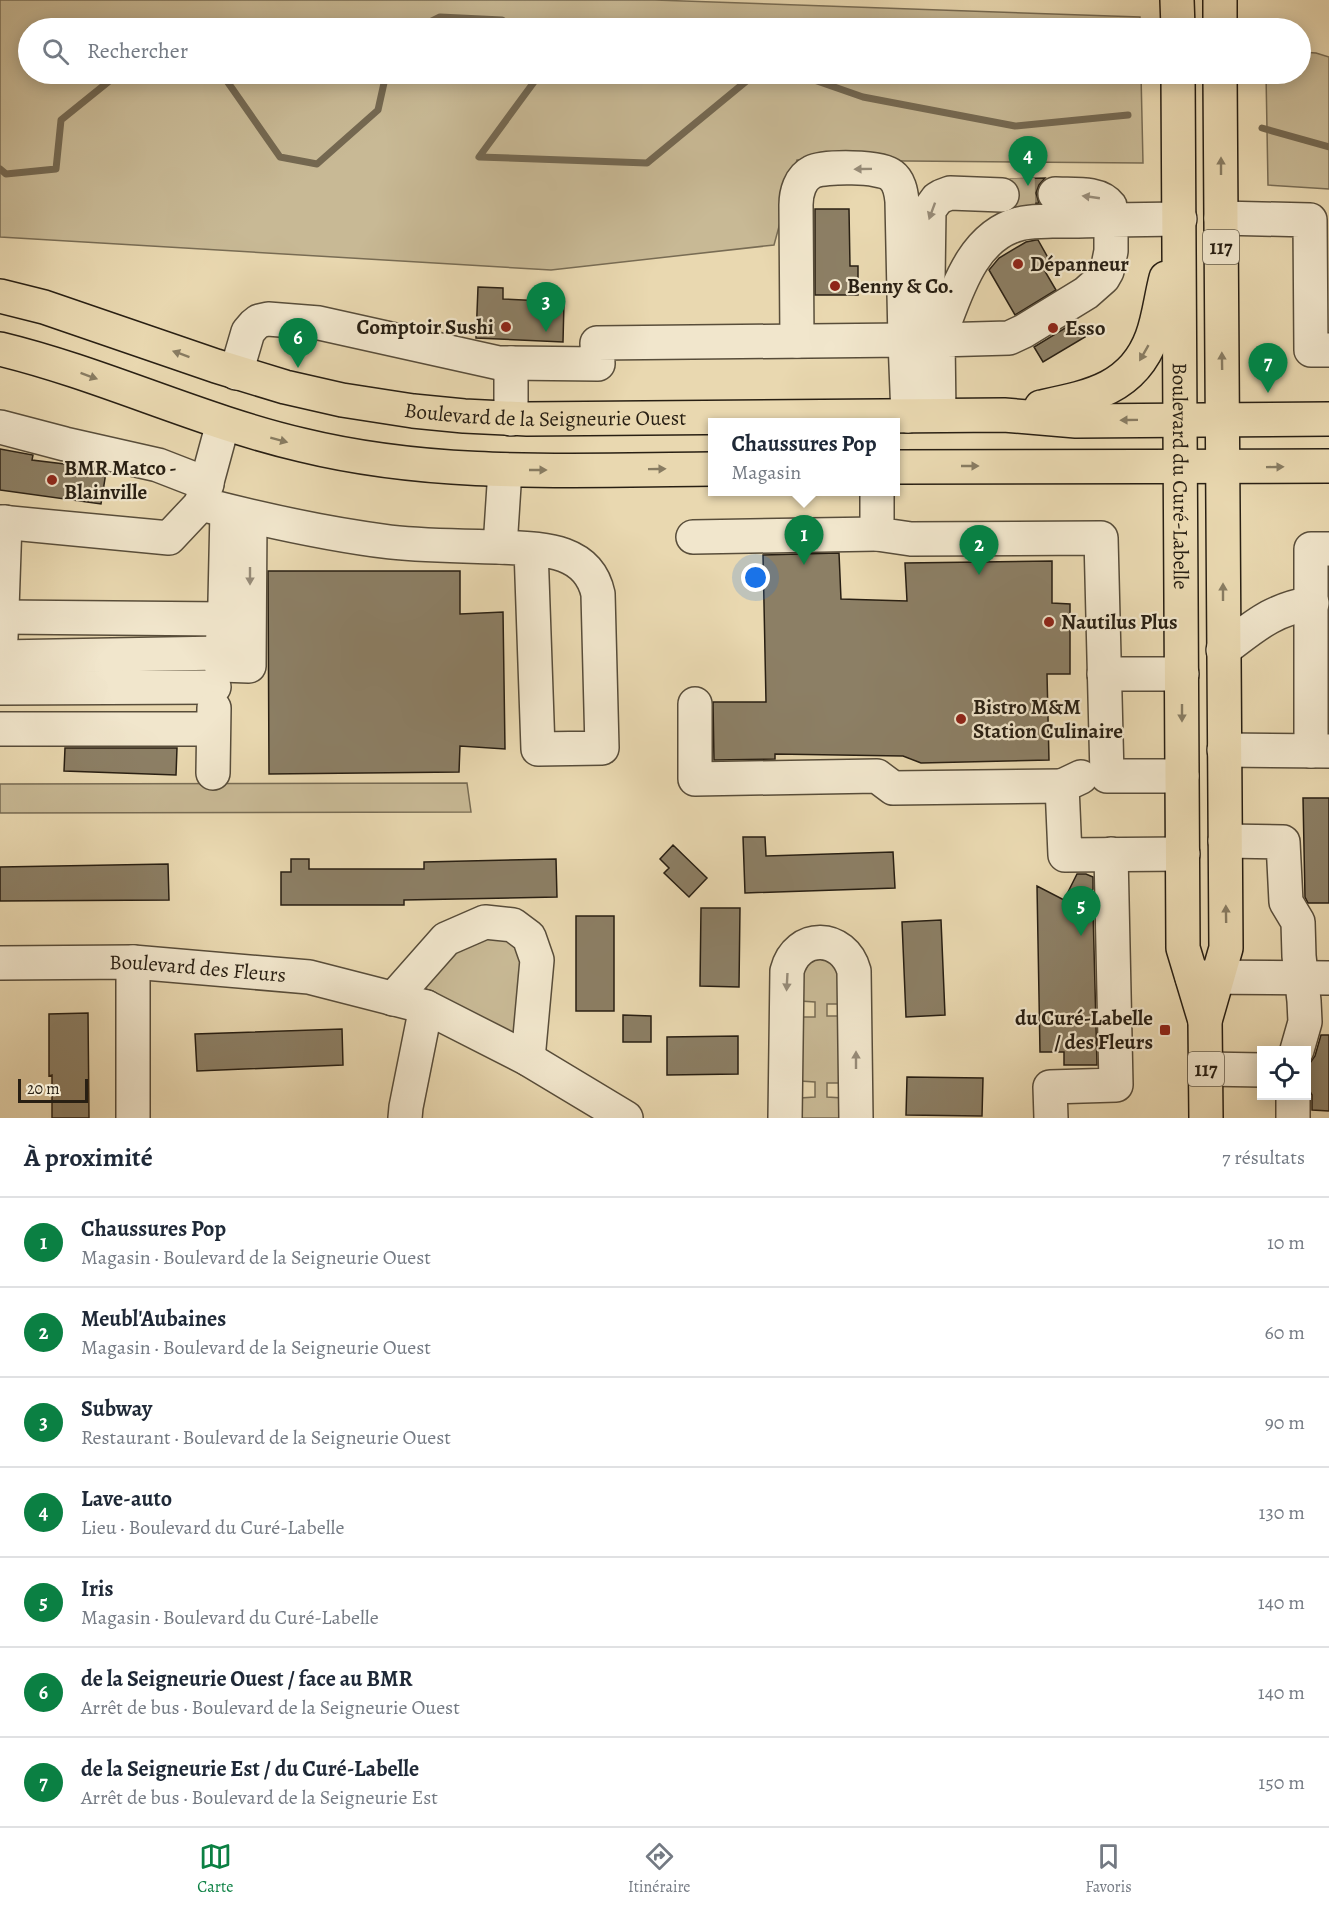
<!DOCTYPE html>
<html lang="fr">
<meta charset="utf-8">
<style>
:root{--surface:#fff;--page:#f6f6f7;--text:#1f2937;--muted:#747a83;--line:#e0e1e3;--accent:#0b8043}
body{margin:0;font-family:Alegreya,serif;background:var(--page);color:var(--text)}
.controls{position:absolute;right:18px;bottom:18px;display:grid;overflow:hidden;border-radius:0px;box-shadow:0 3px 15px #0003}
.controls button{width:54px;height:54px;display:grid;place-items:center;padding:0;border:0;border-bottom:2px solid var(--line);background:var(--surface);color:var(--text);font:30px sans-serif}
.scale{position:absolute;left:18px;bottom:15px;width:70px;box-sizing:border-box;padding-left:6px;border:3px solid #281f13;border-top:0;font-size:16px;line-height:21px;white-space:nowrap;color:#281f13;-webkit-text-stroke:4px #f1e6cc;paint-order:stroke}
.you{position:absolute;left:756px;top:578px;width:21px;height:21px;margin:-15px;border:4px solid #fff;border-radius:50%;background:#1a73e8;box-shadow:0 0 0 9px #1a73e833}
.badge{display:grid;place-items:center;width:39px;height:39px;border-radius:50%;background:var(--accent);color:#fff;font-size:20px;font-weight:700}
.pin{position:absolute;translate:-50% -50px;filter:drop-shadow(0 2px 3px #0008)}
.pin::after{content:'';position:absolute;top:32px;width:21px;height:18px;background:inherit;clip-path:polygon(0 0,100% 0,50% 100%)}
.popup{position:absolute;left:708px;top:418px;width:192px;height:78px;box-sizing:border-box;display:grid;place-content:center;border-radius:0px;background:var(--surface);filter:drop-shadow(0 2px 4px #0005);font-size:20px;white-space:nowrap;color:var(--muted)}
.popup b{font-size:22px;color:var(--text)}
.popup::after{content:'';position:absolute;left:50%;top:100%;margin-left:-12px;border:12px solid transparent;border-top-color:var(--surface)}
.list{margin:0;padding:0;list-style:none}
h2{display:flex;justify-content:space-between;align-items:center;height:78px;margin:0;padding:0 24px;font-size:26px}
h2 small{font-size:20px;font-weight:400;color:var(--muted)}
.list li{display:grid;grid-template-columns:39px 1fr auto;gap:18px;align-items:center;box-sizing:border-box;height:90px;padding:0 24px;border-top:2px solid var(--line)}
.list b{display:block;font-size:22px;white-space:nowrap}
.list p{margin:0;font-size:20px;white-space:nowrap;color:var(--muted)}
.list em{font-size:20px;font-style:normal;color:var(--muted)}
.icon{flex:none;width:33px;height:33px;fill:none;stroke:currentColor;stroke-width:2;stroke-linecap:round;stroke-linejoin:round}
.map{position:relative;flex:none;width:1329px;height:1118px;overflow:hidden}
.search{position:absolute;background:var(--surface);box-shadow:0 3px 15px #0003;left:18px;right:18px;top:18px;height:66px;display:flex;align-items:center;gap:15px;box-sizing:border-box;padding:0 21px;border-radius:33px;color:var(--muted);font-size:22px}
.sheet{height:708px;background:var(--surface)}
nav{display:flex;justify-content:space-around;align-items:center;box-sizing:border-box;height:84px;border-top:2px solid var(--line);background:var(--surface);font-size:16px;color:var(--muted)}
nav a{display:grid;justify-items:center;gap:3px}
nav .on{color:var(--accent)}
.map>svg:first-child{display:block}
.green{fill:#c8b995;stroke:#786c54;stroke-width:1.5}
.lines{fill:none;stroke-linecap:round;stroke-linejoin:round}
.stream{stroke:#746851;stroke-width:7}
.building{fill:#8c7f65;stroke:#281f13;stroke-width:1.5}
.minor-tunnel{stroke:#c2b391;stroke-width:33;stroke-dasharray:33 16;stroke-linecap:butt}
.minor-casing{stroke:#584d3a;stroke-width:36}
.major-casing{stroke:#281f13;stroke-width:36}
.minor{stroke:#f1e6cc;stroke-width:33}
.major{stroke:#e9d8b0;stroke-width:33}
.oneway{fill:#887c62}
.oneway2{fill:#978c79}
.poi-dot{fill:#8f2418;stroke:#f1e6cc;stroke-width:2}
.labels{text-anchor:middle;stroke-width:4.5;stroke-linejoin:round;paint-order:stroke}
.shield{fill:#f1e6cc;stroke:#645b4a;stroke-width:1.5}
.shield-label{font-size:20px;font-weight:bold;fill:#281f13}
.poi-label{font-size:21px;font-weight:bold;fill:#281f13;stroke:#f1e6cc;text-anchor:start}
.street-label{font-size:21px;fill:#281f13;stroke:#f1e6cc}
</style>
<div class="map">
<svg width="1329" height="1118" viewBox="0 0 1329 1118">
<rect width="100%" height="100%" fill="#e9d8b0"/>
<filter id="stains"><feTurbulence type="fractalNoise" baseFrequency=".00333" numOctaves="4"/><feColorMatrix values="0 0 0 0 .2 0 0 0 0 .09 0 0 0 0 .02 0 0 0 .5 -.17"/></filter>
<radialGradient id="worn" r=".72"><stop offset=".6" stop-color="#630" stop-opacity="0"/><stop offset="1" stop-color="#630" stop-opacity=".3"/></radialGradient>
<path class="green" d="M0,0h655l485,17v11h-1112v46h1113l2,89 -346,-3 -23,85 -223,25 -551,-33z
M1301,52l15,1 13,4v132l-61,-4 -2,-111h34z
M467,783l4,29 -471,1v-29z
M489,936l24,4 15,23 -14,74 -93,-51 31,-35z
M813,956l27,8 3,40h-16v12h16v67h-16v14l16,1v20h-43v-20l15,-1v-15l-15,-1v-64h15v-15l-15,-1 -1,-22z"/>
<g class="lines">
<path class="stream" d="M418,28l22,-11 62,3 12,8
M222,74l58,83 37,7 61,-54 8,-36
M534,74v8l-55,75 168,6 108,-89
M797,74l66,23 152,29 113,-11
M1262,128l67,19
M0,169l6,5 50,-5 5,-49 57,-46"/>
</g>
<path class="building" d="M1045,178l-6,7 -3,8 3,10 -21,2 3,-9 -2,-9 -8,-8z
M815,209h34l1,57h8v29h-43z
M1036,240h2l13,23 -8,5 13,22 -41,25 -26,-45 10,-12 27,-16z
M478,287l25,1v11l61,3 -1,40 -87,-4z
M1075,322l10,15 -42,25 -9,-15z
M0,449l33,6 -1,5 41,5 33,7 -5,32 -101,-14z
M839,553l2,46 66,2 -2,-38 147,-2v42l18,1v70h-23l2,86 -128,3 -18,-7 -128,-2v5l-61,1 -1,-58h53l-3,-147z
M268,571h192v43l43,-2 2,137 -45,-3 -1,26 -190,2z
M65,748h112l-1,27 -112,-4z
M1303,798h26v105h-21l-3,-6z
M743,837h22l1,19 127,-4 2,36 -150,5z
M673,845l34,33 -18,19 -25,-24 5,-5 -9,-9z
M291,859h18v10h115v-7l132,-3 1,38 -153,3v5h-123v-33h10z
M168,864l1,36 -169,1v-34z
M1077,874h9l7,3v12l-8,16 8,5 4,155h-33v-13h-24l-3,-166 27,14z
M701,908h39l-1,79 -39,-1z
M576,916h38v95h-38z
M941,920l4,95 -39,2 -4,-95z
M88,1013l1,105h-37v-43l-3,1v-62z
M623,1015l28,1v26h-28z
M342,1029l1,36 -146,6 -2,-37z
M1321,1035h8v76l-17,-1v-15l-6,-11v-18l4,-3 5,-7z
M738,1036v38l-71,1v-38z
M907,1077l76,1 -1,38 -76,-1z"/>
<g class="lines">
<path class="minor-tunnel" d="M1002,195l53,-1"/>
<g class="minor-casing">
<g id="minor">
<path d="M1221,218l89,2 1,130h18"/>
<path d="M938,340c17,-42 31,-103 81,-116 10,-3 21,-2 32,-3 20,0 40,0 60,-1l-1,-14c-11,-15 -38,-11 -55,-12"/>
<path d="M938,340l-10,-60 1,-70 8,-11 5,-3 8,-3 52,2"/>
<path d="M797,341l-1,-136c0,-12 4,-27 16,-33 12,-6 69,-6 79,3 8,6 10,16 11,26l3,139h33"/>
<path d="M236,373l12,-41 6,-7 5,-4 9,-2 51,4 180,40 99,1 -1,-21 308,-3 3,76"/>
<path d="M939,415l-1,-75 71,-2 15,-7 62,-38 17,-15 4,-7 4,-20v-31l69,-1"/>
<path d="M511,419v-56"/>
<path d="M223,423l-22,81c62,16 125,30 189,38 37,4 73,4 110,5l5,-77"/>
<path d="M0,427l65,17 93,21 49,19"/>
<path d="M877,492v42l34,5 190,-1 6,238h75"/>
<path d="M227,511l-2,90 -4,64 28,1 1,-149"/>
<path d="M0,522l169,16 32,-34"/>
<path d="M693,537l184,-3"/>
<path d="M500,547c38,2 88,0 98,47l4,154 -64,1 -7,-200"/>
<path d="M2,617l222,2"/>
<path d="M1,638l4,-116"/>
<path d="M1223,650c32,-24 48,-40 89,-47"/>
<path d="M1,657l221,-4"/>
<path d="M1104,674h78"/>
<path d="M0,688l214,-1"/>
<path d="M695,704v75l182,-3 16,12 169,-2"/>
<path d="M0,729h213"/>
<path d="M1224,750l105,1"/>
<path d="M1311,751v-202h18"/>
<path d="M213,773l1,-65"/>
<path d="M1081,777l-19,9 3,69 118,-1"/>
<path d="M1225,841l58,1 3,60 12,20 1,34 5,45 1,21 -8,28"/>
<path id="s1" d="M0,963l133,-1 176,15 117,30 102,52 98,59"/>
<path d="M1192,977l137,1"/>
<path d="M393,999l53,-60 39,-17 28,3 16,12 8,23 -9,99"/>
<path d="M1206,1069l56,1"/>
<path d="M1293,1096v22"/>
<path d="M133,1118v-156"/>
<path d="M405,1118l1,-11 20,-100"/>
<path d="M785,1118l2,-147c10,-39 57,-37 67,0l2,147"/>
<path d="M1051,1118l-1,-31 66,-2 -5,-231"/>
</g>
</g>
<g class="major-casing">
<g id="major">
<path d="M1177,0l1,28"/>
<path d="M1220,0v28"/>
<path id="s2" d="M1178,74l5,874 22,73"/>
<path id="s3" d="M0,296l44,11 172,59 69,21 57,13 71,11 51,5 63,3 477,-4 72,6 253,-2"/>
<path d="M0,349c103,25 199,72 302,96 135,33 273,25 410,24"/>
<path d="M1041,407c48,-10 92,-18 111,-70 7,-19 9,-40 14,-59"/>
<path d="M896,467l433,-1"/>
<path d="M1206,1118l-1,-97 21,-73 -6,-874"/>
</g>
</g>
<use href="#minor" class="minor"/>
<use href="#major" class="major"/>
</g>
<defs><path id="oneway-solid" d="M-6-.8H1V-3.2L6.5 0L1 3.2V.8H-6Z" transform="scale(1.5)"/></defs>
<g class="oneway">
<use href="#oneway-solid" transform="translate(1221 166) rotate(-90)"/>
<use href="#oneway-solid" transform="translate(1144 353) rotate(120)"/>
<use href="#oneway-solid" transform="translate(181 354) rotate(-160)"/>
<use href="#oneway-solid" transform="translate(1222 361) rotate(-91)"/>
<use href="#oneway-solid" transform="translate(89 376) rotate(20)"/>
<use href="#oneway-solid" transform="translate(1129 420) rotate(179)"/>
<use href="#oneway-solid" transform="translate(279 440) rotate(15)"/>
<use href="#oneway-solid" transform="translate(970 466)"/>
<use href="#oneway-solid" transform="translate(1275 467) rotate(-1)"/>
<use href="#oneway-solid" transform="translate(657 469) rotate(-1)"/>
<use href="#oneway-solid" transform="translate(538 470)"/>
<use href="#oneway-solid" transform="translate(1223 592) rotate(-90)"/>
<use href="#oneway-solid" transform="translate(1182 713) rotate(90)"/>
<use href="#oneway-solid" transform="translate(1226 914) rotate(-91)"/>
</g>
<g class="oneway2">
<use href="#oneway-solid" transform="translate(863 169) rotate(179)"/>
<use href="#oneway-solid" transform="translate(1091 197) rotate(-172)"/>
<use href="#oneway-solid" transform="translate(932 211) rotate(110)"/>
<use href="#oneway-solid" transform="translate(250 576) rotate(90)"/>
<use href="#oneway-solid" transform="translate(787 982) rotate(93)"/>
<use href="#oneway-solid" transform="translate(856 1060) rotate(-90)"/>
</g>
<g class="poi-dot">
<circle cx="1018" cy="264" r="6"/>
<circle cx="835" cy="286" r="6"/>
<circle cx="506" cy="327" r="6"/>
<circle cx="1053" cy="328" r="6"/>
<circle cx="52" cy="480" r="6"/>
<circle cx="1049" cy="622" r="6"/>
<circle cx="961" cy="719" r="6"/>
<rect x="1159" y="1024" width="12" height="12" rx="3"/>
</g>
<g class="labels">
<g class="shield">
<rect x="1203" y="230" width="36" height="34" rx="4.5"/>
<rect x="1188" y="1052" width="36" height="34" rx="4.5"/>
</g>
<g class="shield-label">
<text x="1221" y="254">117</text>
<text x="1206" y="1076">117</text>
</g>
<g class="poi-label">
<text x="1030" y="271">Dépanneur</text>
<text x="847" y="293">Benny &amp; Co.</text>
<text x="494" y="334" text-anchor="end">Comptoir Sushi</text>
<text x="1065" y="335">Esso</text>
<text x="64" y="475">BMR Matco -<tspan x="64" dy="24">Blainville</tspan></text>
<text x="1061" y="629">Nautilus Plus</text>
<text x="973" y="714">Bistro M&amp;M<tspan x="973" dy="24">Station Culinaire</tspan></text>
<text x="1153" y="1025" text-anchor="end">du Curé-Labelle<tspan x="1153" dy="24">/ des Fleurs</tspan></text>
</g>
<g class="street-label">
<text dy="7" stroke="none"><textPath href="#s3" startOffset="562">Boulevard de la Seigneurie Ouest</textPath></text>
<text dy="7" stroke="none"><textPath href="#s2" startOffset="402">Boulevard du Curé-Labelle</textPath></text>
<text dy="7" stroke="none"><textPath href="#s1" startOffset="198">Boulevard des Fleurs</textPath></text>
</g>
</g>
<rect width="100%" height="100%" filter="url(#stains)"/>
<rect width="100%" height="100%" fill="url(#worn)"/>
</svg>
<div class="controls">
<button><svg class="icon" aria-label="locate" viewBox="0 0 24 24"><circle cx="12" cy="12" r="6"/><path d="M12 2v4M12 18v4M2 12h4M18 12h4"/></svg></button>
</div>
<div class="scale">20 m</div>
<div class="you"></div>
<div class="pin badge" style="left:804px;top:565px">1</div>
<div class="popup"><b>Chaussures Pop</b>Magasin</div>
<div class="pin badge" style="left:979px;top:575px">2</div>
<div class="pin badge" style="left:546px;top:332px">3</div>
<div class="pin badge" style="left:1028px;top:186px">4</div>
<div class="pin badge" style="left:1081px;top:936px">5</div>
<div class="pin badge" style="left:298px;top:368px">6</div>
<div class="pin badge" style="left:1268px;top:393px">7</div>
<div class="search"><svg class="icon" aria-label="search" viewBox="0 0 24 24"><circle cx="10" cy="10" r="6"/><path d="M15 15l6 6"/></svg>Rechercher</div>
</div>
<section class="sheet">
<h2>À proximité<small>7 résultats</small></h2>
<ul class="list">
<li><span class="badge">1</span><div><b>Chaussures Pop</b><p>Magasin · Boulevard de la Seigneurie Ouest</p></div><em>10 m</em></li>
<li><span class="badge">2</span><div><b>Meubl'Aubaines</b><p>Magasin · Boulevard de la Seigneurie Ouest</p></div><em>60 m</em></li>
<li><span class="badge">3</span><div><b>Subway</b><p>Restaurant · Boulevard de la Seigneurie Ouest</p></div><em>90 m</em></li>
<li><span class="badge">4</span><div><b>Lave-auto</b><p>Lieu · Boulevard du Curé-Labelle</p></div><em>130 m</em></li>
<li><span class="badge">5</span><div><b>Iris</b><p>Magasin · Boulevard du Curé-Labelle</p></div><em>140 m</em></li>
<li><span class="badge">6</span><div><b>de la Seigneurie Ouest / face au BMR</b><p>Arrêt de bus · Boulevard de la Seigneurie Ouest</p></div><em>140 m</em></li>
<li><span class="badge">7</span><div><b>de la Seigneurie Est / du Curé-Labelle</b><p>Arrêt de bus · Boulevard de la Seigneurie Est</p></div><em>150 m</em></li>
</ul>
</section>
<nav>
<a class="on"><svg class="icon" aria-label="map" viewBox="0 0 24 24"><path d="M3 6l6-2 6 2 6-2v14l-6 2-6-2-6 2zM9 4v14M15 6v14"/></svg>Carte</a>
<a><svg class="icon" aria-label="directions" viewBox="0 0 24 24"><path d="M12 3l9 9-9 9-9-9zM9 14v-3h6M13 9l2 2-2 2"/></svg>Itinéraire</a>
<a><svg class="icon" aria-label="saved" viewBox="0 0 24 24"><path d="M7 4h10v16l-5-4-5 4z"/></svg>Favoris</a>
</nav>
